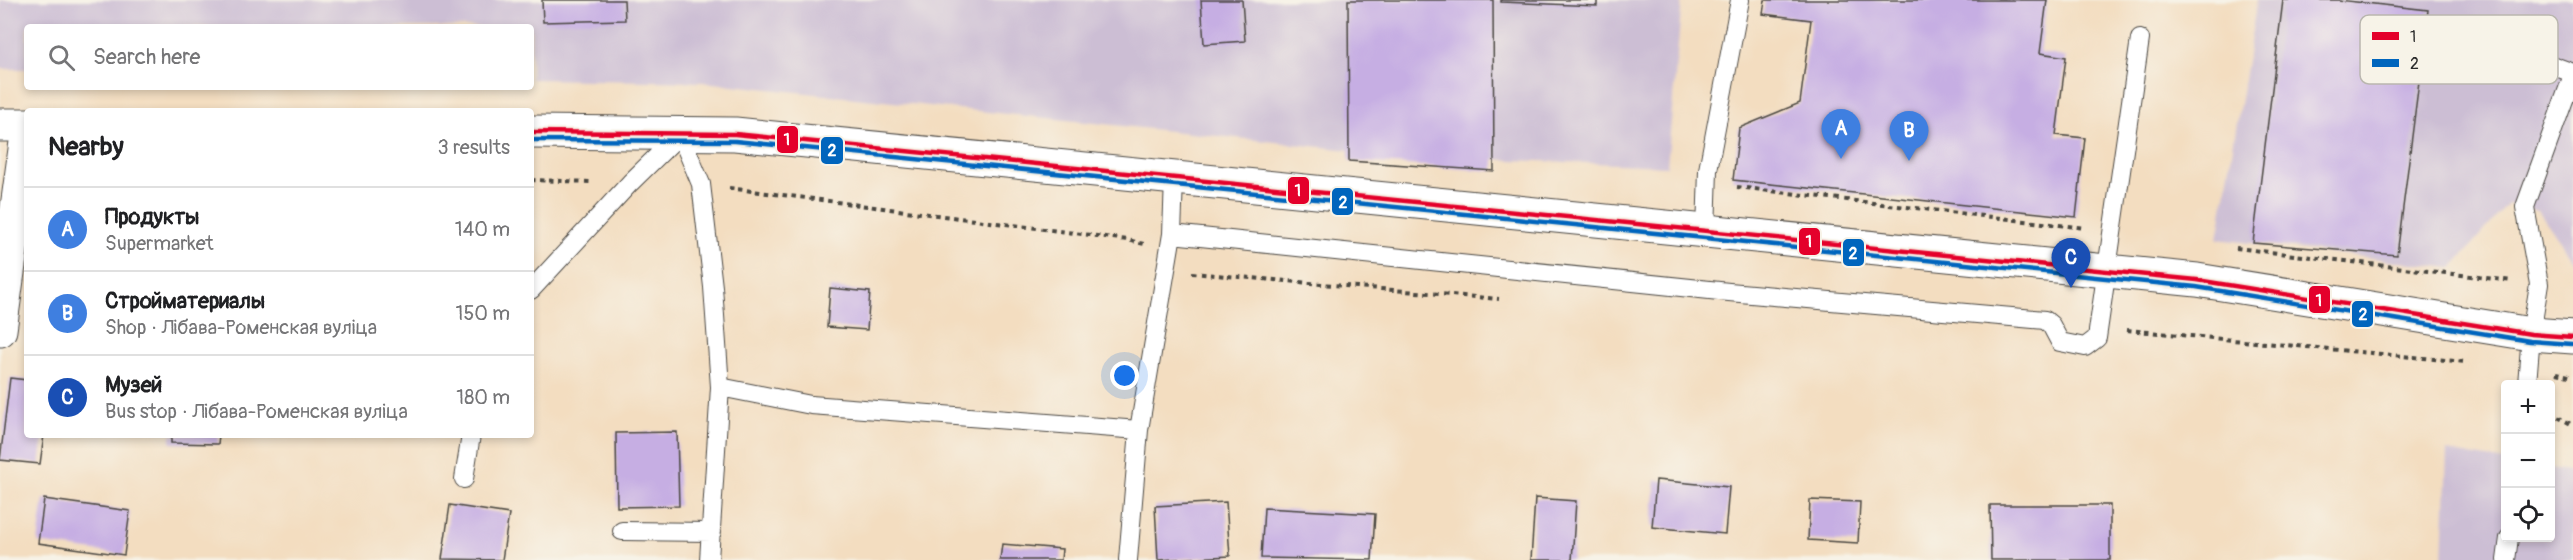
<!DOCTYPE html>
<meta charset="utf-8">
<style>
:root{--surface:#fff;--page:#f6f6f6;--text:#202124;--muted:#757577;--line:#e0e0e0;--accent:#111827}
body{margin:0;font-family:Pangolin,sans-serif;background:var(--page);color:var(--text)}
.controls{position:absolute;right:18px;bottom:18px;display:grid;overflow:hidden;border-radius:6px;box-shadow:0 3px 9px #0003}
.controls button{width:54px;height:54px;display:grid;place-items:center;padding:0;border:0;border-bottom:2px solid var(--line);background:var(--surface);color:var(--text);font:30px sans-serif}
.you{position:absolute;left:1125px;top:376px;width:21px;height:21px;margin:-15px;border:4px solid #fff;border-radius:50%;background:#1a73e8;box-shadow:0 0 0 9px #1a73e833}
.badge{display:grid;place-items:center;width:39px;height:39px;border-radius:50%;background:var(--accent);color:#fff;font-size:20px;font-weight:700}
.pin{position:absolute;translate:-50% -50px;filter:drop-shadow(0 2px 3px #0008)}
.pin::after{content:'';position:absolute;top:32px;width:21px;height:18px;background:inherit;clip-path:polygon(0 0,100% 0,50% 100%)}
.list{margin:0;padding:0;list-style:none}
h2{display:flex;justify-content:space-between;align-items:center;height:78px;margin:0;padding:0 24px;font-size:26px}
h2 small{font-size:20px;font-weight:400;color:var(--muted)}
.list li{display:grid;grid-template-columns:39px 1fr auto;gap:18px;align-items:center;box-sizing:border-box;height:84px;padding:0 24px;border-top:2px solid var(--line)}
.list b{display:block;font-size:22px;white-space:nowrap}
.list p{margin:0;font-size:20px;white-space:nowrap;color:var(--muted)}
.list em{font-size:20px;font-style:normal;color:var(--muted)}
.icon{flex:none;width:33px;height:33px;fill:none;stroke:currentColor;stroke-width:2;stroke-linecap:round;stroke-linejoin:round}
.map{position:relative;flex:none;width:2573px;height:560px;overflow:hidden}
.search{position:absolute;background:var(--surface);box-shadow:0 3px 9px #0003;left:24px;top:24px;width:510px;height:66px;display:flex;align-items:center;gap:15px;box-sizing:border-box;padding:0 21px;border-radius:6px;color:var(--muted);font-size:22px}
.panel{position:absolute;background:var(--surface);box-shadow:0 3px 9px #0003;left:24px;top:108px;width:510px;height:330px;border-radius:6px}
.map>svg:first-child{display:block}
.industrial{fill:#ccbed4}
.building{fill:#c6aee3}
.lines{fill:none;stroke-linecap:round;stroke-linejoin:round}
.lane-casing{stroke:#494641;stroke-width:20}
.street-casing{stroke:#494641;stroke-width:35}
.secondary-casing{stroke:#494641;stroke-width:35}
.path{stroke:#494641;stroke-width:4;stroke-dasharray:4.5 4.5;stroke-linecap:butt}
.lane{stroke:#fff;stroke-width:18}
.street{stroke:#fff;stroke-width:33}
.secondary{stroke:#fff;stroke-width:33}
.bus-1-casing{stroke:#f7f3e8;stroke-width:9}
.bus-2-casing{stroke:#f7f3e8;stroke-width:9}
.bus-1{stroke:#e4002b;stroke-width:4.5}
.bus-2{stroke:#0065bd;stroke-width:4.5}
.key{fill:#f7f3e8;stroke:#bab7af;stroke-width:1.5}
.key-label{font-size:16px;fill:#2b2b2b}
.line-badge{stroke:#f7f3e8;stroke-width:2}
.badge-label{font-size:16px;text-anchor:middle;font-weight:bold;fill:#fff}
</style>
<div class="map">
<svg width="2573" height="560" viewBox="0 0 2573 560">
<rect width="100%" height="100%" fill="#f7f3e8"/>
<filter id="ink" filterUnits="userSpaceOnUse"><feTurbulence type="fractalNoise" baseFrequency=".0167" numOctaves="2"/><feDisplacementMap in="SourceGraphic" scale="12" xChannelSelector="R" yChannelSelector="G"/><feConvolveMatrix kernelMatrix="1 2 1 2 8 2 1 2 1" color-interpolation-filters="sRGB"/></filter>
<filter id="wash" filterUnits="userSpaceOnUse"><feTurbulence type="fractalNoise" baseFrequency=".008" numOctaves="4" result="noise"/><feDisplacementMap in="SourceGraphic" scale="24" xChannelSelector="R" yChannelSelector="G"/><feGaussianBlur stdDeviation="1.35" result="paint"/><feColorMatrix in="noise" values="0 0 0 0 0 0 0 0 0 0 0 0 0 0 0 0 0 1.4 0 .05"/><feComposite in="paint" operator="in"/></filter>
<g filter="url(#wash)">
<rect width="100%" height="100%" fill="#f3ddc0"/>
<path class="industrial" d="M0,0h1682l-15,166 -260,-10 -704,-74 -172,-3v-52h-504v42h-27z
M2257,0h316v261l-35,-51 -30,-6 -56,64 -234,-29z
M2447,451l58,10 1,77h44l1,-70 22,4v88h-130z"/>
<g id="blocks">
<path class="building" d="M542,0h82l1,20 -82,2z
M1201,0h41l3,41 -41,3z
M1348,0h145l1,171 -145,-10z
M1501,0h96v6l-96,-4z
M1765,0h282l-7,53 26,4 -10,78 29,3 -9,79 -343,-37 6,-52 61,-25 11,-83 -48,-6z
M2283,0h55l90,10 -31,245 -144,-12z
M830,288l40,4 -3,38 -40,-3z
M10,378l17,2v55h17l-4,29 -40,-4z
M677,432l2,74 -62,1 -1,-74z
M171,435h48l-1,9 -47,-1z
M1656,480l73,7 -4,47 -73,-7z
M1535,498l41,3 -4,59h-41z
M44,499l86,12 -6,44 -86,-12z
M1810,500l50,2 -2,41 -50,-3z
M1226,502l4,54 -72,4 -3,-54z
M450,505l59,9 -7,46 -60,-1z
M1990,505h120v55h-119z
M1264,508l111,6 -3,46 -111,-2z
M1002,544l60,5 -1,11h-61z"/>
</g>
</g>
<g filter="url(#ink)">
<use href="#blocks" fill-opacity="0" stroke="#494641" stroke-width="1.5"/>
<g class="lines">
<g class="lane-casing">
<path id="lane" d="M2469,35l104,38
M1706,232l2,-62 32,-170
M1172,234l557,58 316,28 6,5 9,17 25,5 12,-9 43,-299
M531,290l99,-107 50,-49 21,50 12,103 7,100 -11,173
M2527,384l4,-50 8,-50 -14,-77 48,-132
M720,387l91,18 328,25
M464,479l7,-44
M622,531l90,1
M1128,560l11,-130 33,-196 2,-55
M2506,560l3,-22"/>
</g>
<g class="street-casing">
<path id="street" d="M0,330l27,-195"/>
</g>
<g class="secondary-casing">
<path id="secondary" d="M0,125h27
M531,132l204,2 1462,146 334,54 42,3"/>
</g>
<path class="path" d="M531,180l62,2
M1737,187l348,41
M729,188l399,52 16,4
M2236,248l276,33
M1192,273l307,26
M2127,330l339,32
M2556,373l17,4
M2550,413l23,12"/>
<use href="#lane" class="lane"/>
<use href="#street" class="street"/>
<use href="#secondary" class="secondary"/>
<g class="bus-1-casing">
<path id="bus-1" d="M531,132l204,2 1462,146 334,54 42,3"/>
</g>
<g class="bus-2-casing">
<path id="bus-2" d="M531,140l204,1 1461,146 334,54 42,3"/>
</g>
<use href="#bus-1" class="bus-1"/>
<use href="#bus-2" class="bus-2"/>
</g>
</g>
<rect x="2360" y="15" width="198" height="69" rx="9" class="key"/>
<rect x="2372" y="32" width="27" height="8" fill="#e4002b"/>
<rect x="2372" y="59" width="27" height="8" fill="#0065bd"/>
<g class="key-label">
<text x="2410" y="42">1</text>
<text x="2410" y="69">2</text>
</g>
<g class="line-badge">
<rect x="776" y="125" width="23" height="29" rx="6" fill="#e4002b"/>
<rect x="820" y="136" width="24" height="29" rx="6" fill="#0065bd"/>
<rect x="1287" y="176" width="23" height="29" rx="6" fill="#e4002b"/>
<rect x="1331" y="187" width="23" height="29" rx="6" fill="#0065bd"/>
<rect x="1798" y="227" width="23" height="29" rx="6" fill="#e4002b"/>
<rect x="1842" y="238" width="23" height="29" rx="6" fill="#0065bd"/>
<rect x="2308" y="285" width="23" height="29" rx="6" fill="#e4002b"/>
<rect x="2351" y="300" width="23" height="28" rx="6" fill="#0065bd"/>
</g>
<g class="badge-label">
<text x="787" y="145">1</text>
<text x="832" y="156">2</text>
<text x="1298" y="196">1</text>
<text x="1343" y="208">2</text>
<text x="1809" y="247">1</text>
<text x="1853" y="259">2</text>
<text x="2319" y="306">1</text>
<text x="2363" y="320">2</text>
</g>
</svg>
<div class="controls">
<button>+</button>
<button>−</button>
<button><svg class="icon" aria-label="locate" viewBox="0 0 24 24"><circle cx="12" cy="12" r="6"/><path d="M12 2v4M12 18v4M2 12h4M18 12h4"/></svg></button>
</div>
<div class="you"></div>
<div class="pin badge" style="left:1841px;top:159px;background:#3f7fe0">A</div>
<div class="pin badge" style="left:1909px;top:161px;background:#3f7fe0">B</div>
<div class="pin badge" style="left:2071px;top:288px;background:#1a4fb4">C</div>
<div class="search"><svg class="icon" aria-label="search" viewBox="0 0 24 24"><circle cx="10" cy="10" r="6"/><path d="M15 15l6 6"/></svg>Search here</div>
<section class="panel">
<h2>Nearby<small>3 results</small></h2>
<ul class="list">
<li><span class="badge" style="background:#3f7fe0">A</span><div><b>Продукты</b><p>Supermarket</p></div><em>140 m</em></li>
<li><span class="badge" style="background:#3f7fe0">B</span><div><b>Стройматериалы</b><p>Shop · Лібава-Роменская вуліца</p></div><em>150 m</em></li>
<li><span class="badge" style="background:#1a4fb4">C</span><div><b>Музей</b><p>Bus stop · Лібава-Роменская вуліца</p></div><em>180 m</em></li>
</ul>
</section>
</div>
